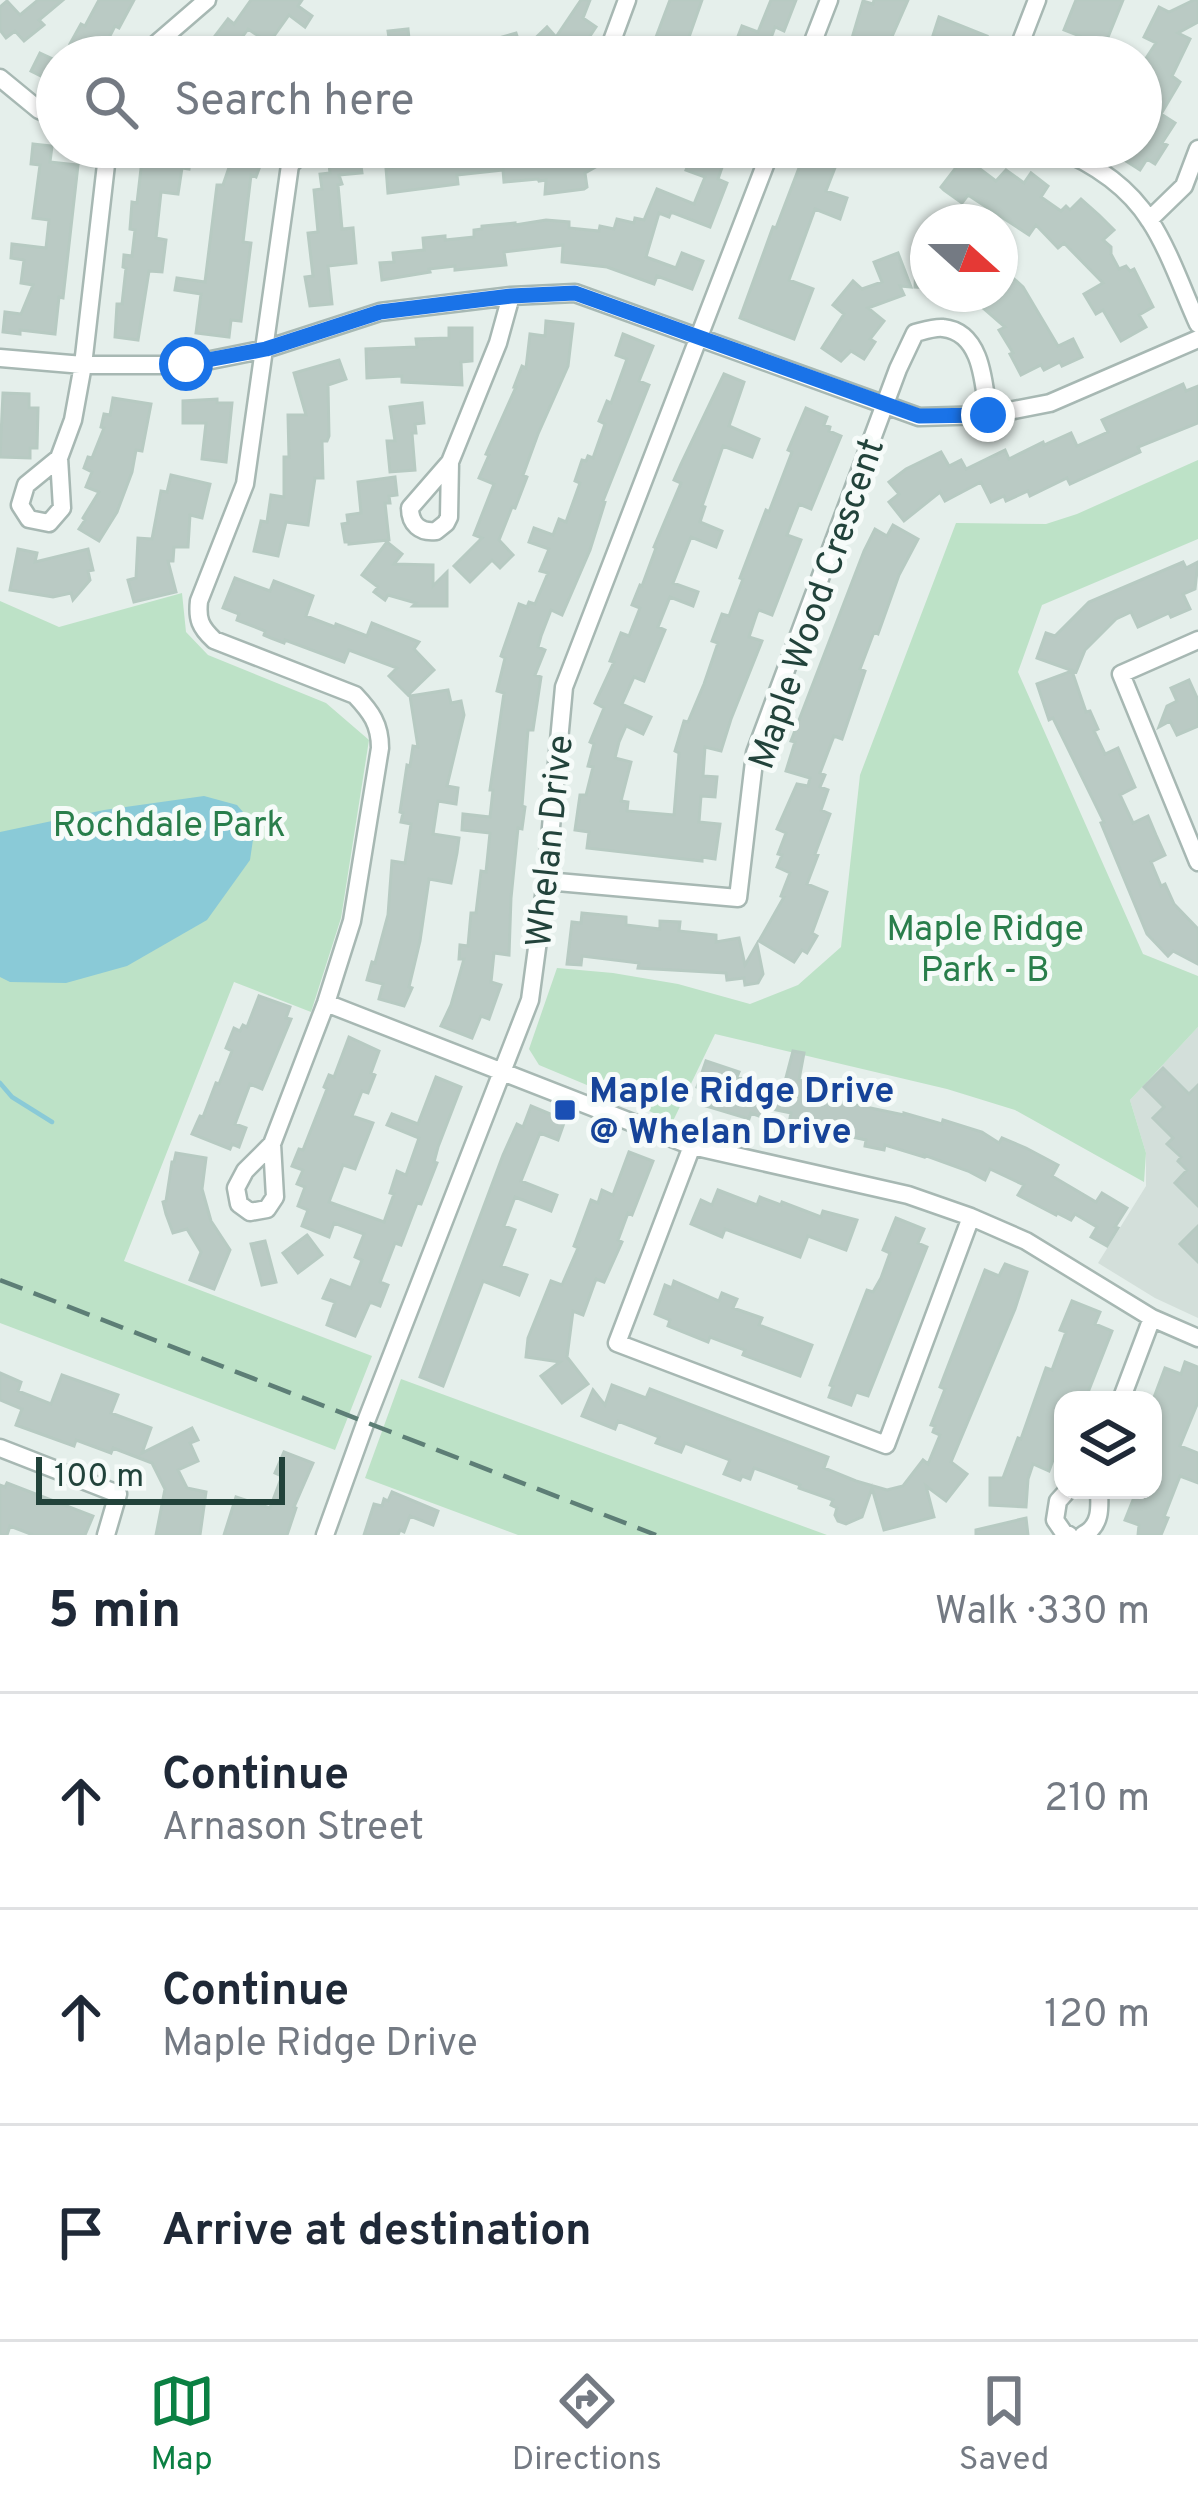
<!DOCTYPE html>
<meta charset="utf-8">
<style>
:root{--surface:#fff;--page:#f2f2f3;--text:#1f2937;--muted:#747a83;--line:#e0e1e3;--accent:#0b8043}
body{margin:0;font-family:Overpass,sans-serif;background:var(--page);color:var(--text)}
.controls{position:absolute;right:36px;bottom:36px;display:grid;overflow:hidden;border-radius:24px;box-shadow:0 3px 9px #0004}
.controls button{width:108px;height:108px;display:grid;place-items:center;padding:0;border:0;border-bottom:3px solid var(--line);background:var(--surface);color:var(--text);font:60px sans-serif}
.compass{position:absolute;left:910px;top:204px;width:108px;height:108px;border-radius:50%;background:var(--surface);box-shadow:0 3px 9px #0004;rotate:111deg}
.scale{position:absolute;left:36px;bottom:30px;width:249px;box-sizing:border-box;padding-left:12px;border:6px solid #22433b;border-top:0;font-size:33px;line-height:42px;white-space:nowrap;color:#22433b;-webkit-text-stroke:9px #f6fbf9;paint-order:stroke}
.stop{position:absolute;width:36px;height:36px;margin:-27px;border:9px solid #1a73e8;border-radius:50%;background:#fff}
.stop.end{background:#1a73e8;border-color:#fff;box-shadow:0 3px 12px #0008}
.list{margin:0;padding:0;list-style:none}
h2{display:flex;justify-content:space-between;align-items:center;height:156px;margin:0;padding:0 48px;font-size:51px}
h2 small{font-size:39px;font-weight:400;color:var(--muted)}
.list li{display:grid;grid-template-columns:78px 1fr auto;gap:36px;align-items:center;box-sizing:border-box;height:216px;padding:0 48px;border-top:3px solid var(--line)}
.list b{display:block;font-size:45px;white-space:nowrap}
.list p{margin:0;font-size:39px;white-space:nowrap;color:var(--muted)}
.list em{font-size:39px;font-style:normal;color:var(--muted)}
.icon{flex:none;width:66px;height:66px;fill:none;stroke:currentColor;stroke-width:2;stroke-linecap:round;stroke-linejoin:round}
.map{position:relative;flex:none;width:1198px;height:1535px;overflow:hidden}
.search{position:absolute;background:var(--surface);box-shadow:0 3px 9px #0004;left:36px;right:36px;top:36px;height:132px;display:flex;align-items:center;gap:30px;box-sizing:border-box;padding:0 42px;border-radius:66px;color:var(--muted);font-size:45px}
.sheet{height:804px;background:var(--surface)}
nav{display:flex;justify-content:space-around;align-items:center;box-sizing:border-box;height:168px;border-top:3px solid var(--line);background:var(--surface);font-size:33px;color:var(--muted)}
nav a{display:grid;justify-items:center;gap:6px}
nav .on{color:var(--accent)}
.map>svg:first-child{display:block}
.built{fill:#d3dfda}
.green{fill:#bde2c7}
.water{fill:#8acad7}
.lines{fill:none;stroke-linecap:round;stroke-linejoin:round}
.stream{stroke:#8acad7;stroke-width:4.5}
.building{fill:#bacac4;stroke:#b7cac2;stroke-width:3}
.minor-casing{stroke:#a7b8b3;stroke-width:21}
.minor{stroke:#fff;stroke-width:16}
.rail{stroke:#5d7e76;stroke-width:4.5;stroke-dasharray:24 12;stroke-linecap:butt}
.route{stroke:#1a73e8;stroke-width:15}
.transit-dot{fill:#1a4fb4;stroke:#f6fbf9;stroke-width:4.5}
.labels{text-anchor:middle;stroke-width:10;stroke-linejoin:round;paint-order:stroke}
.street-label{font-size:36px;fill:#22433b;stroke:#f6fbf9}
.park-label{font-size:36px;fill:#297e4b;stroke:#f6fbf9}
.transit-label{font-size:36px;font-weight:bold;fill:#164399;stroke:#f6fbf9;text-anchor:start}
</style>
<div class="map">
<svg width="1198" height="1535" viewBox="0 0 1198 1535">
<rect width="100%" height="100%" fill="#e5efeb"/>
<path class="built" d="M1198,1027v291l-43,-20 -57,-35 48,-77v-33l-16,-53z"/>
<path class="green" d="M1198,460v79l-156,66 -24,67 125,282 55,22v51l-68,73 16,53 -2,29 -129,-72 -68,-21 -232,-55 -42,87 -134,-56 -10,-16 28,-81 56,5 65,11 72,20 48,-19 43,-38 19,-172 96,-252 90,1 31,-10z
M182,593l4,39 22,23 118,48 43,37 -28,178 -30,94 -77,-30 -110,279 248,95 -37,94 -335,-127v-722l59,26z
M401,1379l426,156h-309l-153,-57z"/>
<path class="water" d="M204,796l33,9 18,21 -5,34 -43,60 -80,46 -61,17 -56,-1 -10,-5v-145l104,-22z"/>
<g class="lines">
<path class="stream" d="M0,1083l12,14 40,25"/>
</g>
<path class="building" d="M38,0h25l-24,20 5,5 -20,16 -9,-10 -9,7 -6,-8v-23l7,-6 13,14z
M99,0h35l-15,28 -4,-2 -16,31h-4l-25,-13 11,-20 4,2z
M251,0h51l-4,6 14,10 -7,11 -16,-12 -20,28 -21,-14 -20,28h-29l29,-38 6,5z
M581,0h9l-7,18 13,9 -12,18 -7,-4 -16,16h-60l-6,-18 21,-6 6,18 25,-24 9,10z
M670,0h32l-20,57h-21l-11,-4z
M771,0h25l-12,31 -9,-4 -11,30h-19l2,-5 -13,-5 8,-21 16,6z
M874,0h34l-25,57h-32l6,-17 -5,-2 11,-37 10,3z
M1076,0h47l-23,57h-29l9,-21 -16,-6z
M1194,0h4v22l-20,11 12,6 -18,37 8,6 -19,32 14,9 -13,20 5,2 -12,19 -8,-5 -7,11 -36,-23h37v-56l5,-7 -5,-4v-14l15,-23 -12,-6 15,-30 10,5z
M939,17l48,19 -7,17 -19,-7 -3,11h-32z
M408,29l2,20 -19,2 -3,-20z
M40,53l17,8v14l-4,7 -22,-11z
M33,144l19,2 -2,16 28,3 -15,133 -4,-1 -4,37 -35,-4v4l-17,-2 2,-20 16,2 12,-29 -12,-2 3,-23 -13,-2 1,-14 34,4 3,-28 -16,-2 7,-53 -9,-1z
M136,147h23v3l32,3 -2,16 -7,-1 -4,26 -17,-2 -5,46 10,2 -4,32 -13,-1 -11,69 -23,-3 2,-33h5l4,-36 -3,-1 1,-12 8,1 3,-26 -5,-1 2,-27 5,1 5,-43 -8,-1z
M236,147l28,8 -8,22 -5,-2 -8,67 8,1 -10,78 -10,-1 -2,17 -33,-4 5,-39 -26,-4 2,-12 28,4 12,-97h6z
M438,147h193l-46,26 2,14 -3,2 -39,5 1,-14 -7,1 -1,-2 -34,3 -1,-12 -46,5 1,9 -70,9 -2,-25 47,-4 -1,-11h6z
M695,147h34l-11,32 9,4 -17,44 -39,-15 -2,5 -10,-4 -13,44 30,11 6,-15 21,8 -11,28 -35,-13 -3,8 -47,-17 -45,-5 1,-17 -59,7 2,13 -51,5v-4l-26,3 1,3 -48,8 -2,-17 14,-1 -1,-9 31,-3 -1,-12 22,-2v4l29,-3v-7l8,-1v-3l33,-3v2l31,-5 23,2v6l30,3 1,-5 14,3 3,-10 17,4 1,-5 9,2 13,-31 37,15 11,-27 -19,-7z
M807,147h36l-17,44 21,7 -7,21 -25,-10 -26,71 24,9 -19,50 -54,-21 33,-91 3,1z
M907,147h50l-41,18z
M359,152l3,21 -23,2 3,9 -4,1 4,44 11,-1 3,35 -28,3 4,38 -22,2 -5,-29 8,-1 -5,-43 10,-1 -4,-42 8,-1 -2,-15 10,-1 -2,-18z
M964,157l32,24 10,-11 18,13 7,-10 17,13 -7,11 20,14 5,-5 4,4 11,-11 18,16 15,15 -11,10 8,7v7l8,15 7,-3 4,5 4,-2 19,38 -14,8 7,12 -25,14 -18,-31 -7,4 -12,-20 19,-11 -39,-40 -6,5 -22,-23 -7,10 -61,-40 -6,8 -18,-13 -3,-3z
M917,240l11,1v47l-13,-1z
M898,253l13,34 -11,-1 4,9 -36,13 16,13 -14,18 5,3 -11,17 -13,-8 -10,10 -19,-13 22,-34 -11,-9 20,-24 9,8 20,-7 -8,-20z
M1000,266l23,21 35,59 15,-7 9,18 -20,9 -2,-4 -16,8 -3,-5 -20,10 -11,-21 3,-1 -14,-23 6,-3 -38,-33h33z
M546,321l27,3 -5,42 -30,68 -15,41 4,2 -12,31 -3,-1 -13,33 14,15 -13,13 -8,-8 -22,22 -16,-16 28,-28 -8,-3 20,-51 -15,-6 10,-23 -3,-1 30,-67h-2l8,-21 4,2 4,-34 15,2z
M449,328h23v33l-11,1 1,23 -60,-3v-6l-35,2 -1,-29 51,-2 -1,-8 33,-1z
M623,334l30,12 -14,35 10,4 -46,116 2,1 -15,48 -28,65 -11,-5 -10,26 -3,11 7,3 -10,25 6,2 -8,53h-5l-6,76 3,1 -3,22 -4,-1 -7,70 -2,57 -15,-2 -3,29 10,3 -12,34 -8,-3 -9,22 -31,-12 10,-21 13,-46h-5l1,-14 8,1 3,-33h5l5,-42 5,1 4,-39 -28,-3 1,-16 27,3 3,-27h-3l1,-7 13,-90 -7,-2 8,-33 -4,-2 18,-52 8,3 2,-5 6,2 13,-31 -8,-2 9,-22 -20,-7 5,-14 19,7 6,-16 7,3 14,-39 -5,-2 7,-21 4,1 2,-5 5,2 12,-34 -6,-3 8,-20 4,2 16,-44 -11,-4z
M339,360l7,19 -18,6 1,51 -2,5h-5l1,37h-8l-7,47 -22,-3 -8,34 -24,-5 7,-30 6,1 4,-27 13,2v-40h5l-1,-42h18l-12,-42z
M724,374l20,8 -15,44 30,13 -7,18 -29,-11 -21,60 3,1 -5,15 22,9 -6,16 -25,-10 -18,46 25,9 -5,14 -23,-9 -12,30 7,3 -21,51 -10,-4 -12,27 29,13 -8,17 -17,-8 -7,16 -4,16 16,4 -10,39 7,1 -1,9 47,4 5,-62 -4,-2 9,-30 4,1 16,-38 14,-41 -6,-2 10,-27 7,2 14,-37 -3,-1 26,-68 3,2 23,-60 -4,-2 18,-42 21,9 -3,8 6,2 -1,4 12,5 -30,73 -12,-5 -12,31 14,5 -29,75 -13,-5 -2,3 -8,24 13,4 -31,78 -10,32 -16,-4 -2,29 14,1 -2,20 -14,-1 -2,26 21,2 -5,35 -13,-2v4l-115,-13 2,-16 -14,-2 5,-35h6l7,-28 -5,-1 6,-22 -4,-2 14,-34 -9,-5 19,-41 -4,-1 11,-28 8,3 11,-28 -8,-3 8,-20 2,1 14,-38 -2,-1 27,-64 -7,-3 7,-16z
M1183,384l3,7 12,-5v37l-60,24 2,5 -70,32 -3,-6 -37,18 -2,-5 -22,10 -2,-5 -13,6 -10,-20 -36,19 -5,-9 -36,29 -15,-19 10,-8 -10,-12 17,-13 35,-17 8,14 12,-6 5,9 39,-19 4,9 34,-17 1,3 27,-12 6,13 31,-14 -6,-12z
M3,393l26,1v14h9l-1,40h-7v10l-30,-1z
M113,398l38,6 -9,47 -6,-1 -4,22 -15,40 -18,29 -20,-12 6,-9 -2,-2 16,-26 -13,-5 6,-15 -8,-4 4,-11 4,1 12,-30 -3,-1 3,-13 6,1z
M217,399v4h15l-6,59 -24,-3 4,-36h-23v-22z
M422,403l2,20 -9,1 1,9h-4l3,37 -25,2 -3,-31h8l-5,-34z
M171,475l39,9 -8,34 -12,-3 -2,32h-14l-1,14h-5l8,31 -42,10 -6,-22 8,-2 2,-40 14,1 9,-48 6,1z
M395,477l2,18 -8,1 1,7h-5l4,37 -40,4v-2h-4l-3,-18 6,-1 -1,-8 14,-2 -3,-31z
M893,525l25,14 -19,36 -21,59 -4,-2 -14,37 5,2 -23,68 -8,-3 -14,37 5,2 -5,12 8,3 -7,20 9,4 -15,40 3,1 -11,29 20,8 -15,41 5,3 -10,17 -5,-3 -8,12 -35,-21 25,-44 -3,-1 9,-23 -13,-6 5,-12 -4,-1 8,-21 -9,-4 20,-45 11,2 2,-8 -24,-7 9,-29 -4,-1 73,-190 11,-22 12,7z
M387,542l15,12 -8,10 39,1v21l14,-14v34h-34l3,-3 -28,-8 -3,5 -11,-8 4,-5 -16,-12z
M18,549l19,4 -2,9 53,-13 5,21 -5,1 2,9 -17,20 -2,-7 -18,4 -43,-7z
M1183,562l3,6 12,-6 -3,27 -12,5 7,15 -19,8 -2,-4 -31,14 -7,-15 -15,7 -31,31 -9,22 -39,-14 9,-25 9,3 34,-34z
M235,578l35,13 4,-10 39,15 -7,20 29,11 1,-3 31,12 5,-13 47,19 -5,7 20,21 -26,25 -19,-19 8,-8 -48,-18 -5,12 -59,-22 -1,3 -13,-5 -7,-3 1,-4 -28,-11 2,-6 -16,-6z
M1072,671l14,41 4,-1 8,18 -4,2 11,23 13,-6 17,39 -15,8 13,28 15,-7 8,19 9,20 -14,7 10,24 4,-2 9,20 24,25v35l-25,-13 -5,5 -21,-22 -46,-111 3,-1 -51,-104 -4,2 -12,-36z
M1189,680l9,20v26l-21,9 -7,-14 -11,6 8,-21 10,-5 -6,-13z
M448,690l3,13 10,-2 3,14 -17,71 11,2 -2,16 -18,-3 -5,33 26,4 -2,15 -6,30 -22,-4 -9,62 -11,46 3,1 -8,18 -25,-7 4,-15 -16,-4 5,-18 3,1 13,-48 4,-54 13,2 6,-39 -10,-2 2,-9 -3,-1 7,-47 3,1 3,-20 5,1 -8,-51z
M582,913l44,4v8l34,4v-8l20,1 -1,9 37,4v7l23,-4 6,27 12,-21 6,30 -5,9 -13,2 -1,-7 -17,2 -1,-7 -88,-5 1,-5 -57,-7 -1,9 -14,-1 5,-42 9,1z
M259,996l31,11 -4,11 5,1 -29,70 -12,-5 -15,40 11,4 -7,19 -7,-3 -2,5 -38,-15 8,-18 3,1 13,-34 3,1 13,-33 -6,-3 8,-20 6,3 3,-6 4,2z
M349,1037l30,14 -8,22 4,2 -7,18 -6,-2 -10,25 21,7 -18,46 -12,-4 -14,37 55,20 10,-28 -4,-1 7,-22 9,4 13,-37 -32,-13 5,-11 26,10 18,-47 25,10 -23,60 -4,15 3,1 -16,41 -4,-1 -16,42 -6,-2 -15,39 8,3 -8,21 -10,-4 -15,34 -28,-11 8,-23 -12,-4 8,-18 20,8 11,-28 -7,-3 9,-23 -30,-11 -5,14 -27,-11 6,-16 -10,-4 7,-19 -8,-3 6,-14 -11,-4 7,-17 4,1 24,-61 -3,-2 5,-12 5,2z
M793,1051l11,2 -5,27 12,3 -3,12 96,20v-2l38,11 1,-4 39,12 17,11 3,-5 24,10 32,17 -6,11 44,26 6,-9 25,15 -12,19 3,1 -11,18 -16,-9 6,-10 -22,-13 -4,6 -14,-7 -1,2 -38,-20 6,-10 -34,-16 -5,11 -17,-9 -44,-16v2l-39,-12 -1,5 -19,-4 1,-6 -36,-8 -1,7 -20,-5v-2l-21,-4 3,-15 -24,-5 -3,10 -13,-5 -2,6 -43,-13 4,-14 -13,-5 9,-26 33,11 -2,5 45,16z
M1163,1068l26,26 9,-9v121l-23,-23 12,-13 -9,-9 3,-4 -14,-13 6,-6 -20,-20 11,-11 -20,-20z
M531,1106l34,14 -7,20 -18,-7 -19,48 36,14 -6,16 -36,-14 -11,29 11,4 -14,36 26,9 -8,20 -36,-14 -40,105 -23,-9 83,-222 14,-31 6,3z
M629,1152l24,9 -21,54 -4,-2 -10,27 4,2 -18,40 -8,-3 -13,36 -10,-4 -6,46 21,27 -26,19 -21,-27 19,-14 -34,-5 2,-19 23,-57 11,4 16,-37 -4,-2 17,-46 7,3 4,-13 11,5z
M176,1153l30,5 -4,31 9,32 19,29 -16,39 -24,-9 11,-28 -14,-23 -14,4 -7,-19 -3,-12 3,-1 6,-39h2z
M718,1190l39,15 3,-8 21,8 1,-3 39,15 2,-6 34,9 -11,30 -38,-14 -8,21 -75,-28 -3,8 -31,-13 10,-24 11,5z
M896,1218l28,11 -6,14 9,4 -59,149 -12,-4 -5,13 -22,-8 4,-11 -3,-1 37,-95 6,2 8,-14 9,-25 -7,-3z
M1198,1226v36l-18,-18z
M307,1235l15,20 -24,18 -15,-20z
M265,1241l11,41 -14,3 -11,-41z
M1005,1264l22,8 -12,37 -64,153 16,12 -21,27 -20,-15 8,31 -50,13 -12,-42 -10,29 -16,7 -8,-3 -3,-6 2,-7 -6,-3 2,-5 -34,-12 1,-3 -46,-17 -4,11 -8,-3 -2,4 -16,-6 6,-14 -45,-17 -4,9 -25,-9 3,-6 -41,-16 -3,8 -33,-13 11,-26 12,15 7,-20 34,13 4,-9 178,68 -4,11 32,13 31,9 16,-4 20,-26 5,4 12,-29 -7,-3 2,-6 -4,-1 14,-36 -5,-2 45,-117 14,6z
M674,1281l45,20 3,-8 15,6 -4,9 29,10 -3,7 53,20 -12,31 -57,-21 2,-5 -35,-13 -2,5 -40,-16 2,-6 -15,-6 10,-29 7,3z
M1072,1301l28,11 -5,12 17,7 -27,69h-22v33l-14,38 -16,-7 -5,15 -2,28 -36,-2v-27h13l15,-40 3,1 25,-71 6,2 14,-38 -6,-2z
M1185,1362l13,5v35l-18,44 18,7v30l-18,-7 -16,41 4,1 -7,17h-23l1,-10 -14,-5 12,-30h16v-90l12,-32 16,6z
M0,1373l21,9 -3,9 33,13 11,-29 56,20 -7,18 40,15 -9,25 50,-25 6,12 -8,3 8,18 -20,9 9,18 19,4 -6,43h-44l9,-46 -13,-26 -39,-15 -2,5 -35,-13 -2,6 -58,-21 6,-16 -22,-9z
M284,1452l29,11 -19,44 2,1 -9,27h-63l12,-38 34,11 12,-32 -7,-3z
M7,1483l86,33 -8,19h-52l-23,-9 -3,9h-7v-50l5,2z
M392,1492l46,19 -5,14 -23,-9 -6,16 -4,-2 -2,5h-34l10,-31 8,2 2,-7 4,2z
M1026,1518l2,17h-52v-5z"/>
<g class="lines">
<g class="minor-casing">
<path id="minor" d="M141,57l66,-57
M606,57l21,-57
M807,57l22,-57
M1015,57l22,-57
M0,78l39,32 18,8
M1053,147c38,15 75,39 97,74 19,29 33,70 48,103
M1149,220l35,-34 14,-37
M0,358l83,7h103l80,-16 114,-37 131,-16 64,-3 344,124 69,-2 62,-12 148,-64
M59,458l-33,27 -6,20 9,14 20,4 13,-15 -3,-50 14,-38 10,-55 25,-218
M450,462l-1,55 -3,6 -10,8c-16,2 -26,-7 -26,-23l40,-46 48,-119 13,-47
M1198,640l-77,34 77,188
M546,881l192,17 17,-145 143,-384 17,-36c8,-2 20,-6 28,-5 40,4 41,58 45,87
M326,1003l366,143 216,49 63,22 55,24 126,77 46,20
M272,1144l3,53 -8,12 -17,3 -11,-8 -3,-16 9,-17 27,-27 54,-141 26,-82 28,-173c0,-24 -9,-36 -25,-53l-141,-55c-14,-13 -17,-21 -15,-39l46,-117 45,-319 19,-18
M692,1146l-75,197 269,102 85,-228
M1121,1400l31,-82
M0,1448l118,46 -12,41
M1068,1490l-10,11 -3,19 9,13 5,2
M325,1535l40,-111 165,-424 16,-119 18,-194 208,-540
M1083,1535c18,-9 17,-27 16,-45"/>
</g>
<use href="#minor" class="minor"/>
<path class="rail" d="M0,1280l656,255"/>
</g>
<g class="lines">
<path class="route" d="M186,364l80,-15 114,-37 131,-16 64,-3 344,123 69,-1"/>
</g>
<rect class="transit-dot" x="553" y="1098" width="24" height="24" rx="6"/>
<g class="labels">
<g class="street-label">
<text transform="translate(815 603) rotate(-71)" y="13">Maple Wood Crescent</text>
<text transform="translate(548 841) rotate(-84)" y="13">Whelan Drive</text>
</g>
<g class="park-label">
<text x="169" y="836">Rochdale Park</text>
<text x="985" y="940">Maple Ridge<tspan x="985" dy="41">Park - B</tspan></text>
</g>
<g class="transit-label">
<text x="589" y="1102">Maple Ridge Drive<tspan x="589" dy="41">@ Whelan Drive</tspan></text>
</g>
</g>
</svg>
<div class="controls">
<button><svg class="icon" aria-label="layers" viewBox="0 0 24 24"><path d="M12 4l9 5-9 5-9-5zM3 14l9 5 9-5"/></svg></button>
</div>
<svg class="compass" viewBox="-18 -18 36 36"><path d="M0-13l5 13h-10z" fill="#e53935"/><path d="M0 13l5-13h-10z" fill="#747a83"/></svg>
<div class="scale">100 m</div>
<div class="stop" style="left:186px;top:364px"></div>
<div class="stop end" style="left:988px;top:415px"></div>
<div class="search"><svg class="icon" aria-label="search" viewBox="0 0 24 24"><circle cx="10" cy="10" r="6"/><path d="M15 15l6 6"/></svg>Search here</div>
</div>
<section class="sheet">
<h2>5 min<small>Walk · 330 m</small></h2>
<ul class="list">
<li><svg class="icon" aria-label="ahead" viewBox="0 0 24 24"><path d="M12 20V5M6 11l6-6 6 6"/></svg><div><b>Continue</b><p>Arnason Street</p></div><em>210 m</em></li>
<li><svg class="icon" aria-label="ahead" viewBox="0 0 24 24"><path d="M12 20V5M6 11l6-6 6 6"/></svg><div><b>Continue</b><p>Maple Ridge Drive</p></div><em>120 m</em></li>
<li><svg class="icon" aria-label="arrive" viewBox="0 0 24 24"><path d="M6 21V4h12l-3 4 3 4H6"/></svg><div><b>Arrive at destination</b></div></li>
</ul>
</section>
<nav>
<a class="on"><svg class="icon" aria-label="map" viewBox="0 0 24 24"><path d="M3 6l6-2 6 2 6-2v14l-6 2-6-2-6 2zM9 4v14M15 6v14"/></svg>Map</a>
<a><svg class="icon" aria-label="directions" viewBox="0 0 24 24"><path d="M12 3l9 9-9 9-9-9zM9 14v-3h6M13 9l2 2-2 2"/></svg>Directions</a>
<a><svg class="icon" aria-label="saved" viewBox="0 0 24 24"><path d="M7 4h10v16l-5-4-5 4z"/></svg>Saved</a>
</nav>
